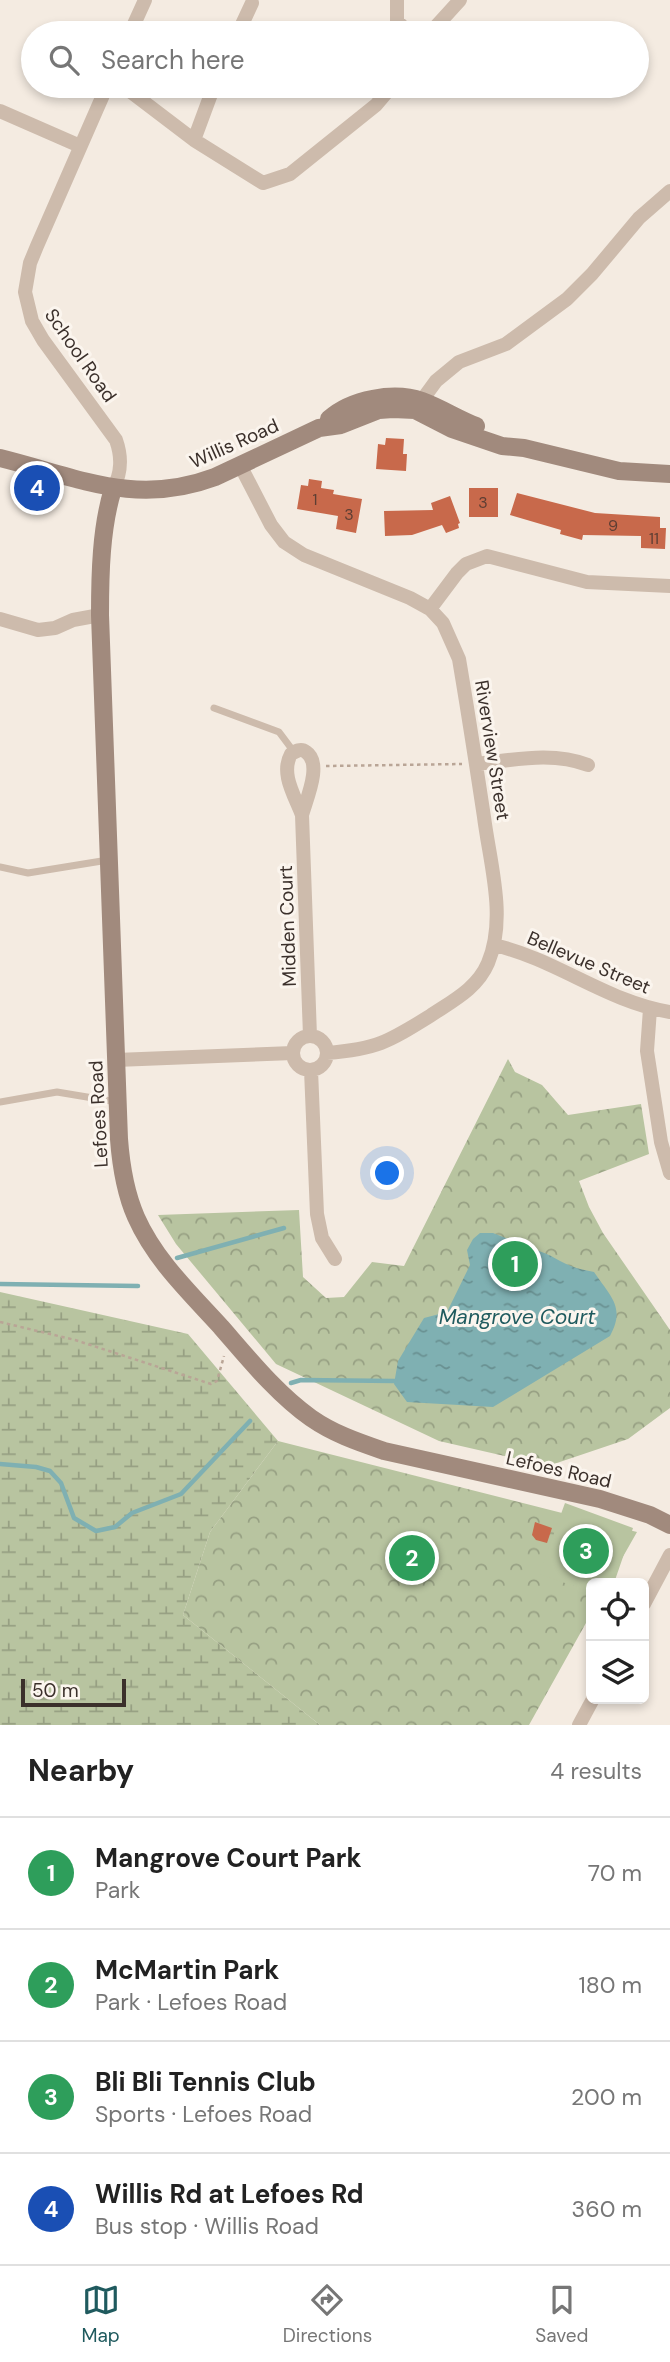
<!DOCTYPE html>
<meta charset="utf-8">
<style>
:root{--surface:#fff;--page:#f6f6f6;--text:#222;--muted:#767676;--line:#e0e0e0;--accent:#1f5a5e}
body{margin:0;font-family:"DM Sans",sans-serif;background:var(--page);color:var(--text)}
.controls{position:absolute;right:21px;bottom:21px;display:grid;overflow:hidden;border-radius:10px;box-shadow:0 4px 10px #0003}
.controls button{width:63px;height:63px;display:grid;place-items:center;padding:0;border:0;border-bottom:2px solid var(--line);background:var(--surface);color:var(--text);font:35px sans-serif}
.scale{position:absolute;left:21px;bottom:18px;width:105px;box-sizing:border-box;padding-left:7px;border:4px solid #3b302b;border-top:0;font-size:19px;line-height:24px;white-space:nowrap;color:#3b302b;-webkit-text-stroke:5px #fbf5ee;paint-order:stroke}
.you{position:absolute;left:388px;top:1174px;width:24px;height:24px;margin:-18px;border:5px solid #fff;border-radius:50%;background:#1a73e8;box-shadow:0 0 0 10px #1a73e833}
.badge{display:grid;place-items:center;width:46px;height:46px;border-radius:50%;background:var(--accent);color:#fff;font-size:23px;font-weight:700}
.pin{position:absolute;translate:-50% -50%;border:4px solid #fff;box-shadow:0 2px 7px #0006}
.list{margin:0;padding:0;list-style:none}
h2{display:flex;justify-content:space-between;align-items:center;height:91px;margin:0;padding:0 28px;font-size:30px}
h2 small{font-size:23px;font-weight:400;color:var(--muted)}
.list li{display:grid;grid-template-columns:46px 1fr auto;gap:21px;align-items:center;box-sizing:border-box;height:112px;padding:0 28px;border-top:2px solid var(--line)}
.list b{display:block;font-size:26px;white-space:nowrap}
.list p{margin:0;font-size:23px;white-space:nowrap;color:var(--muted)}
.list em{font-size:23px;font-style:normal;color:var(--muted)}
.icon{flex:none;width:38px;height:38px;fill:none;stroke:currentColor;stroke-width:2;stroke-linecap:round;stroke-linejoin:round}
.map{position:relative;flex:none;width:670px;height:1725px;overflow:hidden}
.search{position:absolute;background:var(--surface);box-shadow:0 4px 10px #0003;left:21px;right:21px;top:21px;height:77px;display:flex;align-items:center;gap:18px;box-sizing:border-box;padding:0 24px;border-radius:38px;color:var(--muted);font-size:26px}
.sheet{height:539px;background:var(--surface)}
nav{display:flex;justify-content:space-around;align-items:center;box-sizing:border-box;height:98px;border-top:2px solid var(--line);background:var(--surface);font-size:19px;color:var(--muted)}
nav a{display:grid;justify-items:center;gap:4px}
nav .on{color:var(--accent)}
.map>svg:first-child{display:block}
.wetland{fill:url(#wetland-marsh)}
.park{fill:url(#park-crowns)}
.garden{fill:#b8c4a0}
.water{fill:url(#water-ripples)}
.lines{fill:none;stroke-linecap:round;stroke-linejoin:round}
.stream{stroke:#7fb0b2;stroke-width:4.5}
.building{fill:#c8694b}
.path{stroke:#b9a596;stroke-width:2.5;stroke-dasharray:3.5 3.5;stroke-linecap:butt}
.lane{stroke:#cdbbac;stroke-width:7}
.street{stroke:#cdbbac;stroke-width:14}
.secondary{stroke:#a18a7d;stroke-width:18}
.labels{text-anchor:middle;stroke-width:6;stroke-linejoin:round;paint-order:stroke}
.number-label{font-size:16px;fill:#5e3e33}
.street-label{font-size:19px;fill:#3b302b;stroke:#fbf5ee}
.water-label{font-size:21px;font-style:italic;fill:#1f5a5e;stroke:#fbf5ee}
</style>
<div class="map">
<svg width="670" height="1725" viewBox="0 0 670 1725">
<defs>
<pattern id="wetland-marsh" width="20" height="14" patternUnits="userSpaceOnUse" patternTransform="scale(1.75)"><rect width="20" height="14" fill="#b8c4a0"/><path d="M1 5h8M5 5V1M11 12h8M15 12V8" fill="none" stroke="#97a083"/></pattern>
<pattern id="park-crowns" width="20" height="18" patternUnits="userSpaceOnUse" patternTransform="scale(1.75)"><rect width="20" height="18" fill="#b8c4a0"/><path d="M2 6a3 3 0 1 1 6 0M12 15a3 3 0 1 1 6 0" fill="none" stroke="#97a083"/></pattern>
<pattern id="water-ripples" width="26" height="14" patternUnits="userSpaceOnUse" patternTransform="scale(1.75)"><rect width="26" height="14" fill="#7fb0b2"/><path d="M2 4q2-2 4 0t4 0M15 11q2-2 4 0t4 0" fill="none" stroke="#699091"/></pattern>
</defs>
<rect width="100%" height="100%" fill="#f4ebe1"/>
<path class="wetland" d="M0,1292l188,42 90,107 -68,91 -27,83 137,110h-320z"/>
<path class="park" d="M508,1059l7,13 27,13 26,30 73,-11 8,50 -70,27 10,26 14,26 67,97v78l-42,31 -80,27 -109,-25 -163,-77 -100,-120 -18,-29 141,-5 4,67 23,21 18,-1 28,-35 32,4z
M278,1441l359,91 -29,51h-17v31l-62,111h-209l-137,-110 27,-83z"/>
<path class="garden" d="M565,1503l68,25 -19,55h-23v9l-52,-18z"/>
<path class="water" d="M480,1233h13l20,8 4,11c22,-8 36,7 54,14 7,3 15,4 23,6 16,24 32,35 16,64l-117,71 -86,-5 -13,-18 4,-23 26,-43 23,-6 23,-47 -3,-15 6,-11z"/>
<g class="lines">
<path class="stream" d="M177,1258l107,-30
M0,1284l138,2
M291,1383l10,-3 94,1
M0,1464l36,3 14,4 11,12 13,35 22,13 19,-4 17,-14 49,-19 69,-73"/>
</g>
<path class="building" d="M386,438l18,1 -1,15h4l-1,17 -30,-2 2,-25 7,1z
M309,479l13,2 -1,7 13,2 -1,4 29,5 -6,34 -20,-4 2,-13 -41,-7 4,-24 7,1z
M469,488h29v29h-29z
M517,493l78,20 65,4v11h6l-1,21 -24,-1v-12l-58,-1 -1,5 -22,-6 1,-4 -51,-15z
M450,496l10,27 -2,1 1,4 -13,5 -4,-8 -30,10 -27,1 -1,-25 49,-1 -2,-7z
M535,1522l17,6 -5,15 -11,-3 -4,-5z"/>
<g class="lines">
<path class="path" d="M326,766l136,-2
M0,1322l75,18 136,44 6,-3 7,-25"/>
<path class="lane" d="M214,708l65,24 15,20
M0,867l28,6 80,-13
M0,1102l57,-10 60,10"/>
<path class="street" d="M397,0v21l12,12
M130,33l15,-33
M238,33l14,-30
M430,33l30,-33
M107,86l-70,160 -7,17 -5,29 7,29 11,19 73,100c6,17 6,32 -3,49
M123,86l71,54 69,43 27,-9 86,-69 16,-19
M0,111l80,35
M194,140l20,-54
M417,407l19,-26 23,-19 47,-18 61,-45 25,-25 47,-56 31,-27
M240,465l31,60 13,17 20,13 106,43 20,11 13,14 16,36c9,53 17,105 25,158 6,47 23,101 4,146 -11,26 -36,38 -58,53 -42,26 -53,33 -103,37
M430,609l27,-36 9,-9 21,-8 100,26 83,4
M0,619l38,11 17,-2 18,-8 27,-5
M476,764c38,-4 76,-13 112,1
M302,815c4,-15 21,-52 4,-63 -5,-4 -10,-1 -15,2 -11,20 4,42 11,61l8,221
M494,945c62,14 113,57 176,67
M650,1009l-3,42 14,91 9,31
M293 1053a17 17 0 1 1 34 0a17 17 0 1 1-34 0Z
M116,1060l177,-7
M311,1070l6,144 5,24 13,21
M644,1604l26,-49
M579,1725l14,-26"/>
<path class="secondary" d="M329,419c22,-20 65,-28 93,-18 19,7 36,18 54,25
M0,458c77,19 135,49 215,19l104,-49 22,-3 38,-15 14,-1 22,1 37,19 50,17 22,2 95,23 51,3
M113,489c-12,38 -13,85 -13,126l19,524c2,27 6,53 17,78 19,43 54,76 85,110 27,31 56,67 90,91 23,16 47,24 73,33l216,48 50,16 20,10"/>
</g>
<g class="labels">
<g class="number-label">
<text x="315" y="505">1</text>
<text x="483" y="508">3</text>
<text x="349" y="520">3</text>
<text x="613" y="531">9</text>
<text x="654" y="544">11</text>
</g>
<g class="street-label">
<text transform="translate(81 355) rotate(55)" y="7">School Road</text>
<text transform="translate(234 443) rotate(-24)" y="7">Willis Road</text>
<text transform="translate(493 750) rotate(81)" y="7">Riverview Street</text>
<text transform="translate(287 926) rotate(-92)" y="7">Midden Court</text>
<text transform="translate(589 962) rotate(23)" y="7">Bellevue Street</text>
<text transform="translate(98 1114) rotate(-93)" y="7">Lefoes Road</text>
<text transform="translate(559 1469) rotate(13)" y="7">Lefoes Road</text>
</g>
<g class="water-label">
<text x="517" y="1324">Mangrove Court</text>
</g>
</g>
</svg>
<div class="controls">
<button><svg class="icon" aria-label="locate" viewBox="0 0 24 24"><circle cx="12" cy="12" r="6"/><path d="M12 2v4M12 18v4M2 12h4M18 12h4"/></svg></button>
<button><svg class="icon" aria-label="layers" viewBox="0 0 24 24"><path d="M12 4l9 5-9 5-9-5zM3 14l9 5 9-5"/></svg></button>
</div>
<div class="scale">50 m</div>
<div class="you"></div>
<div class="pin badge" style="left:515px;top:1264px;background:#2e9e5b">1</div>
<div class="pin badge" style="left:412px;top:1558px;background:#2e9e5b">2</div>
<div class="pin badge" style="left:586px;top:1551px;background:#2e9e5b">3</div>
<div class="pin badge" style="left:37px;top:488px;background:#1a4fb4">4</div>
<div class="search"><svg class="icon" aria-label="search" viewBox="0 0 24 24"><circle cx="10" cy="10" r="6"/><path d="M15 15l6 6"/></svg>Search here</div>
</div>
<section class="sheet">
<h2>Nearby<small>4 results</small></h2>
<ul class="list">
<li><span class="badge" style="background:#2e9e5b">1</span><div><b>Mangrove Court Park</b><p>Park</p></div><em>70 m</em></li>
<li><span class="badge" style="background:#2e9e5b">2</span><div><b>McMartin Park</b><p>Park · Lefoes Road</p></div><em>180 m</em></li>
<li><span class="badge" style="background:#2e9e5b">3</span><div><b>Bli Bli Tennis Club</b><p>Sports · Lefoes Road</p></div><em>200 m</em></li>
<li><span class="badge" style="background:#1a4fb4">4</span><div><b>Willis Rd at Lefoes Rd</b><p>Bus stop · Willis Road</p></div><em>360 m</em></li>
</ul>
</section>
<nav>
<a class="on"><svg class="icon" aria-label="map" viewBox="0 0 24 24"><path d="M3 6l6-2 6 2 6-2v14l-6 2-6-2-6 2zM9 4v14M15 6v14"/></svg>Map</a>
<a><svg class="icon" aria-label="directions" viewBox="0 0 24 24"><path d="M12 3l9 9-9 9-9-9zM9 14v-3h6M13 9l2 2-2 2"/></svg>Directions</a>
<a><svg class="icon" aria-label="saved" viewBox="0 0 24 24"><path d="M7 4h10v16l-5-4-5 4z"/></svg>Saved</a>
</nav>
